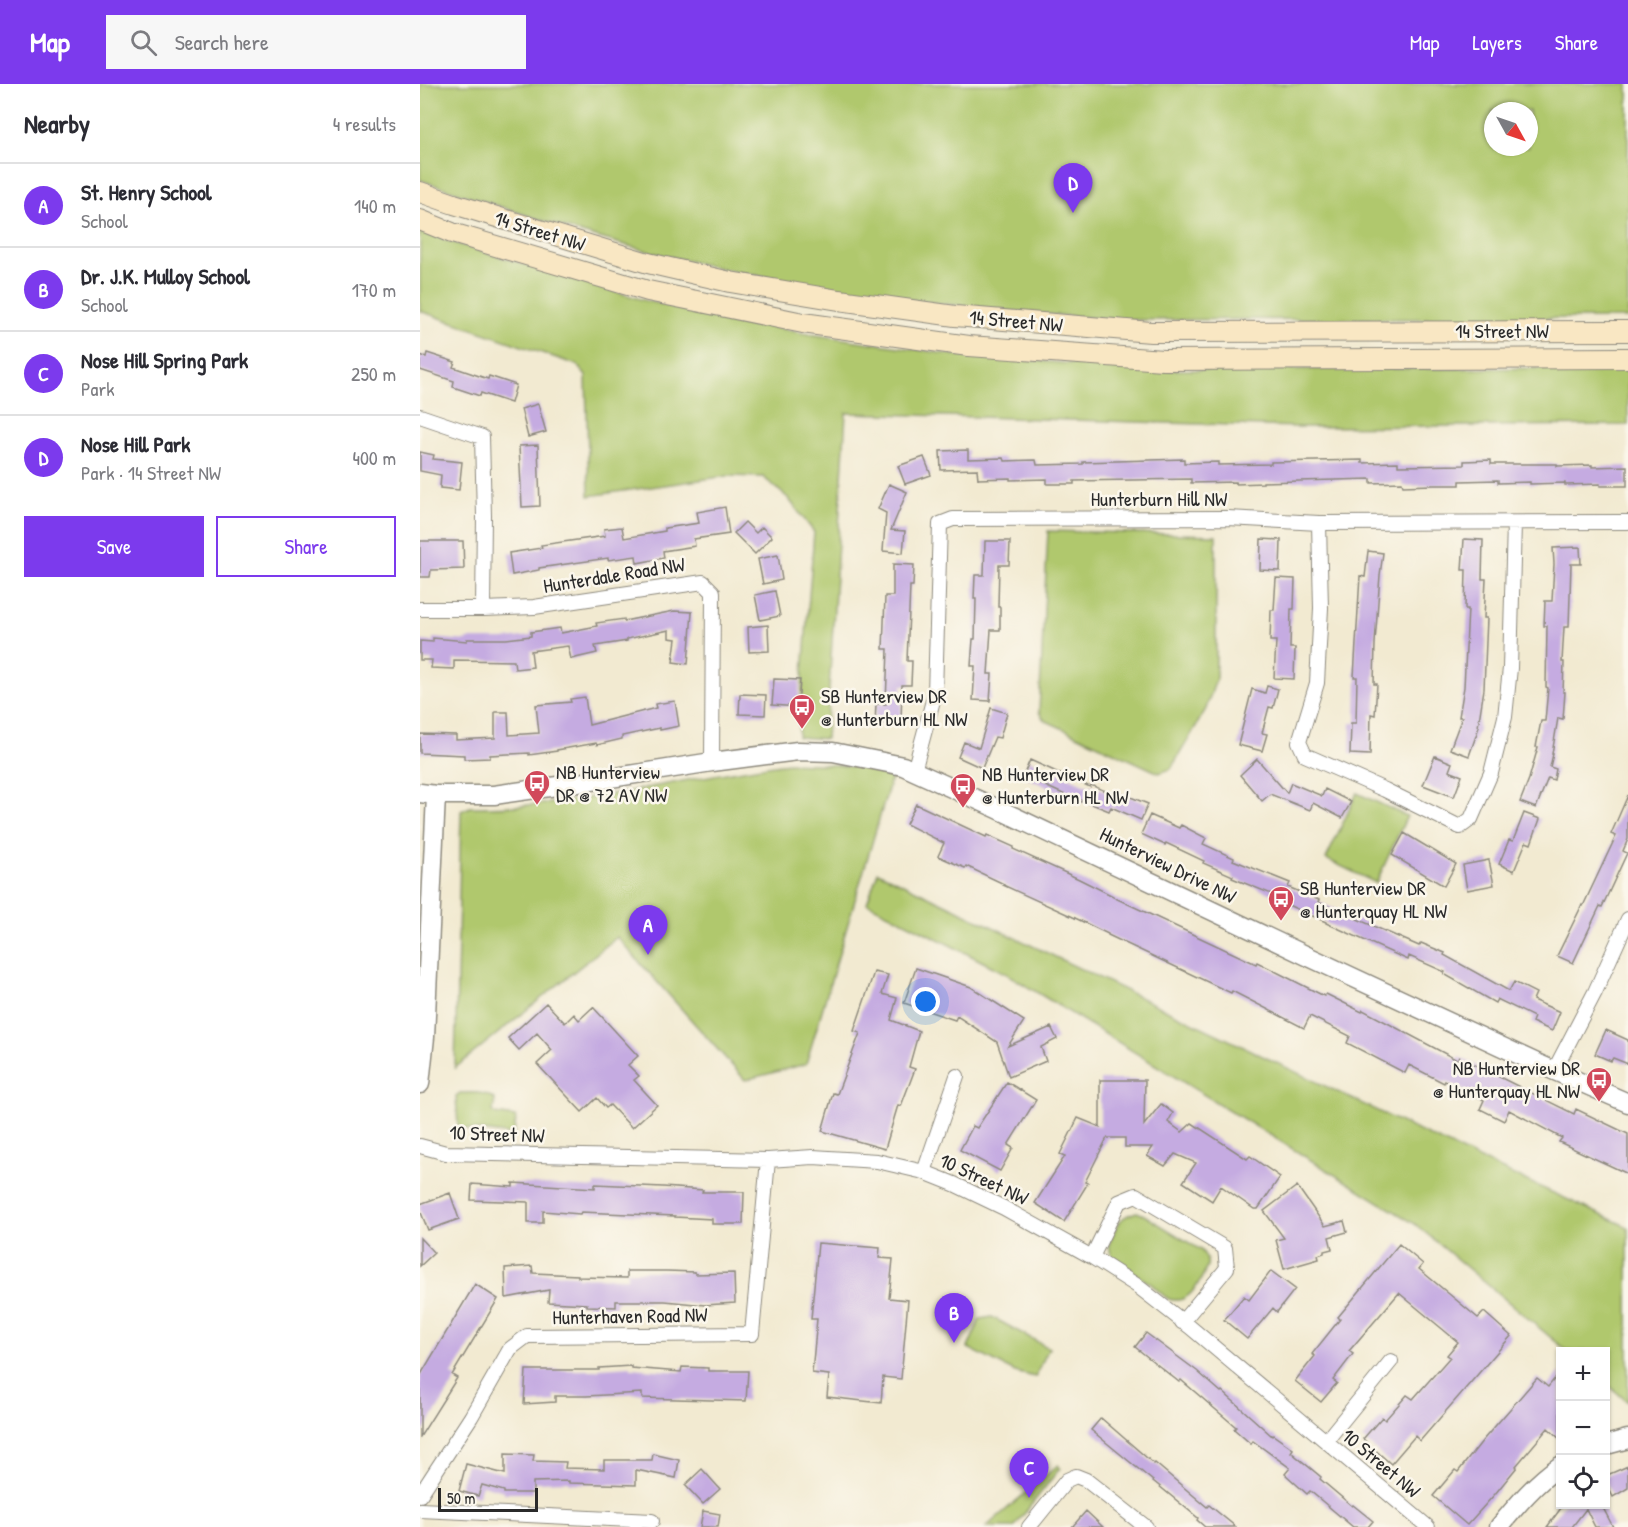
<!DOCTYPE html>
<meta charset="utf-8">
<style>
:root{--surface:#fff;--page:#f7f7f7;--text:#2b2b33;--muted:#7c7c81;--line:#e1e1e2;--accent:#7c3aed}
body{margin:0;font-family:"Patrick Hand",sans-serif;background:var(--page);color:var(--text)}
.controls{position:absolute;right:18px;bottom:18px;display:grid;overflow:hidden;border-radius:0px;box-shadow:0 2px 4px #0004}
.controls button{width:54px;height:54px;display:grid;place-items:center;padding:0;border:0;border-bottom:2px solid var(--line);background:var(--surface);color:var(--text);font:30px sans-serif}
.compass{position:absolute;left:1064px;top:18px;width:54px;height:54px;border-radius:50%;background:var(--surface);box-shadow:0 2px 4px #0004;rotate:130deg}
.scale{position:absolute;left:18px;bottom:15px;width:100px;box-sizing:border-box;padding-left:6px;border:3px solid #2b2b2b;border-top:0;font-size:16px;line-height:21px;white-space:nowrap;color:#2b2b2b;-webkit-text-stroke:4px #fbf7ec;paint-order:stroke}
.you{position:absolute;left:506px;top:918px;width:21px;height:21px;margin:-15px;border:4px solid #fff;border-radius:50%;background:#1a73e8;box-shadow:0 0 0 9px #1a73e833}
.badge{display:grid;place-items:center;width:39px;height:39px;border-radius:50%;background:var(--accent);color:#fff;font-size:20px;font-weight:700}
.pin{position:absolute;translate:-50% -50px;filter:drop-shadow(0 2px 3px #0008)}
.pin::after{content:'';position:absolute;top:32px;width:21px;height:18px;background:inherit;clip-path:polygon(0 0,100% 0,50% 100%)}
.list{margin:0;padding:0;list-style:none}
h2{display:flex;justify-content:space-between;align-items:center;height:78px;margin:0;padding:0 24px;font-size:26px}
h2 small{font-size:20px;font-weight:400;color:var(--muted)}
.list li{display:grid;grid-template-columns:39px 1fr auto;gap:18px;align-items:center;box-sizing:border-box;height:84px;padding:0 24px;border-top:2px solid var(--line)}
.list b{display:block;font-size:22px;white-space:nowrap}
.list p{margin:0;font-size:20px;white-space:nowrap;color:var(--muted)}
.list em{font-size:20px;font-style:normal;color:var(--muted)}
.actions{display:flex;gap:12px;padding:18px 24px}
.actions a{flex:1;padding:14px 0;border:2px solid var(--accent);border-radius:0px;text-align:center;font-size:21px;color:var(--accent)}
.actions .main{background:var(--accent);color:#fff}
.icon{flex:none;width:33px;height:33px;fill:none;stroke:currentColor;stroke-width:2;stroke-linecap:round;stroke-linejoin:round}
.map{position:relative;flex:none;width:1208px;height:1443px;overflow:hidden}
header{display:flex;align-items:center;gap:36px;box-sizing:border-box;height:84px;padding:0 30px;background:var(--accent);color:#fff}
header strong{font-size:28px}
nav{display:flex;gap:33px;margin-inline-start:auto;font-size:21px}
.search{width:420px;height:54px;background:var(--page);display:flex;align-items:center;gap:15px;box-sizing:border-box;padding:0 21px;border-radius:0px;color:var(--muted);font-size:22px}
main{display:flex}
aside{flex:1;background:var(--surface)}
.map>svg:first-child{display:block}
.green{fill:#b0c86d;stroke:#6e7a4c;stroke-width:1.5;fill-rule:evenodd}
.building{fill:#c5abe1}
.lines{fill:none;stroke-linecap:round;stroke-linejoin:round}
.minor-casing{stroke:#8e8a7e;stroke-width:16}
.tertiary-casing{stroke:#8e8a7e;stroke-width:21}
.secondary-casing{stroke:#8e8a7e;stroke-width:22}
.minor{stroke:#fff;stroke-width:14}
.tertiary{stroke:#fff;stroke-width:18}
.secondary{stroke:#f9e7c3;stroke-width:20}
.labels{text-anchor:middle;stroke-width:5;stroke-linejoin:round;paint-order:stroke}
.street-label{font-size:20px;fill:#2b2b2b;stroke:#fbf7ec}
.poi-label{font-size:20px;fill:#2b2b2b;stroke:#fbf7ec;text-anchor:start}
</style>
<header>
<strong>Map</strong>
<div class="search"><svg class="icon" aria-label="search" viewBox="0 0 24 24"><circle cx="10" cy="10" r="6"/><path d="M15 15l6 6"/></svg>Search here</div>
<nav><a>Map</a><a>Layers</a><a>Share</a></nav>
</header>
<main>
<aside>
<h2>Nearby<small>4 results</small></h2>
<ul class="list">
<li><span class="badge">A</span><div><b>St. Henry School</b><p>School</p></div><em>140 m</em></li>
<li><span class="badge">B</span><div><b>Dr. J.K. Mulloy School</b><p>School</p></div><em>170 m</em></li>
<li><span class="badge">C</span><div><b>Nose Hill Spring Park</b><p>Park</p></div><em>250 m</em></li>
<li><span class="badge">D</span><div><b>Nose Hill Park</b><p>Park · 14 Street NW</p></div><em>400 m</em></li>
</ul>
<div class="actions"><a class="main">Save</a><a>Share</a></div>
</aside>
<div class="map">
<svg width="1208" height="1443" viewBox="0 0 1208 1443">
<rect width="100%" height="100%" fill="#fbf7ec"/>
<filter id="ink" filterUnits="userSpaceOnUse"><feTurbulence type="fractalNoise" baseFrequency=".0167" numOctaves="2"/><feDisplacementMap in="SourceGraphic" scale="12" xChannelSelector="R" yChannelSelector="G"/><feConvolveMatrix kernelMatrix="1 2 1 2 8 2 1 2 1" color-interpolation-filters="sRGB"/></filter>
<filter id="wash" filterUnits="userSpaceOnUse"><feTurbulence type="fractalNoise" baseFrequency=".008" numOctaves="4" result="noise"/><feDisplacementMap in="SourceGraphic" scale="24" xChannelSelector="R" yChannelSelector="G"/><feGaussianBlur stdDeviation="1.35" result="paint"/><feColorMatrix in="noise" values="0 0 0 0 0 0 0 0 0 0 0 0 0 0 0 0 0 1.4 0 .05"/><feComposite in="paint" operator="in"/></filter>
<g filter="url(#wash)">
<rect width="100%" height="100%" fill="#f2ead1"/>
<path class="green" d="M0,0h1208v234l-505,2 -105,-8 -135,-15 -146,-25 -83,-19 -76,-21 -158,-52zM1073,27h36v36h-36z
M0,146l28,11 199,60 155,32 153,22 204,15 469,-2v57l-329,2 -453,-14 -20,326 -28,-2 16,-205 -26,-34 -25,-21 -36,-1 -138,20 -3,-120 -9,-11 -157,-54z
M628,447l168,4v144l-10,30 -35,60 -12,4 -115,-53 -5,-8z
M369,679l46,2 28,3 29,8 -86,288 -61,16 -128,-143 -162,131 6,-257 9,-4c108,2 212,-30 319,-44z
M937,709l50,23 -31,67 -50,-24z
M458,788l583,279 167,76v175l-22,-19v-31l-39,-1 -152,-127 -408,-250 -140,-71z
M40,1009c13,0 26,-2 35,7l-2,11 2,3 20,3 1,2 -2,14 -2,2 -52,-7 -2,-2 -2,-30z
M717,1128l7,3 57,35c10,12 7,16 0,29 -5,8 -12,20 -23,21 -1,0 -8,0 -9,-1 -6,-3 -12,-10 -18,-15 -9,-6 -36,-22 -40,-30 -4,-9 1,-18 5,-26 5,-10 10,-13 21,-16z
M572,1233l57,31 -14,29 -20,-5 -47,-24 12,-29z
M638,1381l2,3 -46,59h-28z"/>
<g id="blocks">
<path class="building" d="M7,269l28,9 -2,5 35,12 1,-3 27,9 -5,18 -30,-10 -1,3 -27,-9 1,-6 -34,-11v-15l6,2z
M118,320l8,28 -18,5 -7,-28z
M118,361l2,61 -18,1 -3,-61z
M548,366v9l36,-1 1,3 31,-1 1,5 46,-1v-2l101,-3v4l34,-1v3l53,-1v-2l91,-2v3l36,-1v4l66,-1v-4l27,-1v4h66v2l35,-1v2l35,-1v20h-27v-2l-35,1v-2l-35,1v-2l-32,1v-3l-38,1v4h-27l-30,1 -1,-4 -31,1v-4l-108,3v1l-27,1v-2l-45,1v-4l-117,2v3h-27v-5l-37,1v-2l-32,1 -1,-10 -36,1 -1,-19z
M0,368l14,3 -1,4 29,3 -3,28 -19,-2 1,-13 -21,-4z
M504,373l7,18 -26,9 -7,-18z
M469,400l18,8 -16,38 14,1 -2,22 -20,-2 3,-38 -8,-4z
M305,423l4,27 -35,5 1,7 -32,5 1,7 -27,5 -1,-7 -28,4v-2l-69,10v2l-27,5 -3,-22 33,-5 -1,-3 64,-9 -1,-7 18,-2 2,11 41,-7v-3l34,-5 -2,-11z
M325,438l11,11 6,-6 10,10 -17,17 -21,-21z
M841,455l20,1 -1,31 -20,-1z
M1044,455l19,1 -1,39h4l-2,39h3l-3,71 -6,38h1l-10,29 -19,-7 12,-32h-3l5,-30 4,-78h-3l1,-39h-4z
M0,457h43l1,28 -33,1 -1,7h-10z
M565,457h25l-1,24h-10l-1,42h2v23h-9l-3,44h4l-2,27 -17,-1 2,-34h-4l2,-27h2l1,-40h-2l1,-24h9z
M1160,463l1,17h-10l-2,63h-5l-2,35h2l-1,30h2l-2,27 -5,-1 -6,36h1l-3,13 6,2 -2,11 -6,-2 -12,30 -16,-6 9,-23 9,-32h-2l5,-26h4l3,-33 -2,-1 1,-61h-3l1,-25h7l2,-37 -1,-16z
M948,467l15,2 -3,22 -5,68 -1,41h3l-2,31 -4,-1 -1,41 -20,-1 1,-31h5l1,-46h-3l6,-101 5,1z
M358,471l4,25 -19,4 -5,-25z
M473,480l21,1 -1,21h-3l-3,75h5l-1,24h-9l-1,39 -26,-1 1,-19h10l2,-55h-5l2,-53h8z
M856,494l19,1 -1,30h-3l-1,39h5l-1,31 -20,-1 2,-37h-6l1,-31h3z
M355,507l5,25 -20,4 -5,-25z
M254,527l18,1 -4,52 -15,-2 3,-23 -7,-1v-8l-42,9v2l-32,5 2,7 -26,6 -3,-13 -37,5 2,16 -18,2 -1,-8 -60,-1v9l-23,-1 1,-8h-12v-19l13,1v-4l34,3v-2h39l25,-3v-4l29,-4 1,5 36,-7 -1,-3 28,-4v2z
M348,541l1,26 -20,1 -1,-25z
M354,595l26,1 -2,27 -26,-2z
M847,602l11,3 -5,19 -4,-1 -7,26 5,1 -5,17 -24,-6 14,-56 13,4z
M320,610l26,1 -1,20 -26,-1z
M165,613l4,28 67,-17 -1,-4 20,-3 4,25 -19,4v-2l-38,8v3l-25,6 -1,-2 -39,7v1l-28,4v-2l-39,2v3l-26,1v-4l-44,-2v-19l36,1v5l39,-2v-26h13l1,23 30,-2 -3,-28 35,-3 -1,-3z
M571,624l16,5 -7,25 -5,-1 -13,31 -24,-11 6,-15 15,6z
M1015,672l17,7 -3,8 13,5 -8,21 -31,-12z
M837,675l30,34 4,-10 31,13 3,-7 26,13 -9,16 -29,-15 -3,7 -40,-16 -8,7 -22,-26z
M610,676l60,27 1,-2 31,13 1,-4 25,10 -7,16 -30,-13 -2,4 -27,-11 -1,2 -58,-26z
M1208,711v44l-5,12 4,2 -25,54 -2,-1 -27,57 -16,-7 25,-51 1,1 33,-70 -5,-2z
M496,720l70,33 1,-2 27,12 -1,2 66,30 34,17v1l143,67 1,-2 67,34 2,-2 36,18 1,-2 94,50 2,-3 115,57 2,-5 52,25v40l-69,-32 3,-4 -53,-28 -5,11 -24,-12 4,-9 -39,-19 -1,2 -35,-18 -4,8 -58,-30 3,-7 -40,-20 -6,12 -72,-37 -1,2 -123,-58v-1l-37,-18 -68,-31 1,-1 -38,-18 -1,2 -27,-12 6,-13 -38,-19z
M1104,729l16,6 -9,25 -5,-2 -12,29 -15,-7 10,-24 4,1z
M730,731l29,13 2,-3 25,13 -3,6 31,14 -1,2 57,23 -2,4 31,13 -1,2 101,44 2,-3 24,10 -1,2 65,36 5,-9 22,11 -3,7 27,12 -8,19 -20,-9 2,-5 -37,-18 -2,4 -51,-29 1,-2 -36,-16 -1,4 -82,-37v-1l-38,-17 1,-4 -57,-23 1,-2 -30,-13 1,-2 -38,-18 -1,2 -24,-11z
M984,749l52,31 -12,22 -52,-31z
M1069,776l5,25 -27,5 -4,-25z
M496,884l55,19 53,34 -16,25 43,-19 6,12 -16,8 5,14 -37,16 -12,-35 -40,-26 -2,4 -51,-17z
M454,888l14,3 -6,19 15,4 -6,22 28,11 -10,36 6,2 -14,37 -3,-1 -13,44 -63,-18 11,-38 4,1 23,-61 -6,-2z
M126,919l19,20 9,-9 5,6 14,-13 45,49 -10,9 11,11 -5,4 23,25 -25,23 -22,-23 -4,3 -9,-10 -15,14 -45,-48 15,-14 -15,-17 -18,17 -11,-12z
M1186,946l22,10v24l-15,-6 -2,3 -16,-7z
M680,996h45l-1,45 17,-21 12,9 -5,9 14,10 10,-9 55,36 3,-3 30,21 -22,32h-4l-33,-23 -9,15 -29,-19 13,-19 -21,-9 -10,12 -18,-10 6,-9h-28v-9h-18l-22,44 3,1 -24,39 -29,-19 30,-47 -5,-2 18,-36 22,9z
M587,998l29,18 -28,45 5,3 -13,23 -40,-21 13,-24 4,2z
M93,1099l82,5v-4l68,3 40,3 -1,2h42l-1,32h-31v-5l-37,-2v-1l-94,-4 -1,2 -37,-3v12h-15v-21l-57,-2 1,-16 41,3z
M877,1102l28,40 19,-5 3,11 -18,5 3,12 -8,2v2l-6,2 1,4 -35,10 -8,-29 8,-2 -20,-27z
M30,1109l9,26 -31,11 -8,-20v-6z
M0,1154l14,15 -14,13z
M398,1159l62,5 -1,10 14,1 -4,39 19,2 -7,79 -18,-2 -2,26 -54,-6 2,-22 -17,-2 5,-54h-6z
M979,1160l24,20 -4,5 59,49 6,-6 27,24 -91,105 -5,-5 -24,28 -28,-25 19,-22 3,3 22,-25 6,4 37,-42 -3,-2 11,-13 -59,-49 -50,58 4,3 -20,26 4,3 -16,19 -26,-21 20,-25 -3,-2 28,-35 -2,-2z
M112,1182l1,7 45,2v2l49,1v-7h40l28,1v2l39,-1 1,30 -30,2 -40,-4h-49v6l-29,-1v-2l-39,-2 1,-12 -43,8 -1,-30z
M851,1187l24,18 -18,23 -4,-4 -26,31 -23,-19 20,-24 5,4z
M55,1200l23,15 -46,76 5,3 -37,59v-61z
M726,1249l51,38 24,21 1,-1 50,45 1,-1 20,14 -2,3 30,25 -1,2 32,27 1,-1 20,16 -5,6h-15l-43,-36 -3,3 -22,-20 5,-6 -37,-27 -2,3 -17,-15 2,-2 -55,-47 -2,2 -44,-35z
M211,1282v2l50,4 1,-5 26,1v3h40l-2,30 -104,-3v-5l-56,3h-31v6l-31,2 2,-34h73v-2z
M1140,1288v67l-12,-11 -32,38 1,1 -22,27 -28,31 -34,-29 22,-26 3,2 25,-32 54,-62 11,9z
M681,1334l53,46 1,-1 52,44 2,-2 27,22h-31l-8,-7 1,-2 -107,-88z
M85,1370l29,1 -1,6 33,1 -1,6 39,1v-9h48l1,-6 26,6 -3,18 -40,-8v15l-67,-2v-2l-36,1v11h-29v-2l-22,-6 -4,11 -19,-5 7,-27 39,10z
M1208,1382v22l-15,9 -8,-17v-4z
M282,1385l18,20 -17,15 -18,-19z
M1144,1420h37l12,23h-18l-9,-18 -14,18h-25z
M283,1427l17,3 -2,13h-18z
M666,1427l17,16h-31z"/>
</g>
</g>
<g filter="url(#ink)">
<use href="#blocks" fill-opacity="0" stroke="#8e8a7e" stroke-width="1.5"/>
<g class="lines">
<g class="minor-casing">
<path id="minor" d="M0,332l62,21 2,79 -1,93
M899,439l2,85 -4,75 -18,59 6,13 80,35 75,37 11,-8 20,-46 14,-56 5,-49 4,-145
M0,525h63l51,-2 169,-25 10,10 -1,170
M494,687l21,-78 5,-169 13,-5 275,-1 91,5 309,-1
M1134,987l41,-79 33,-73
M0,1062l26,7 322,7 45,-3 64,4 47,11 30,12 50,24 88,49 44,28 54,42 238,200
M504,1088l33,-96
M672,1173l27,-55 17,-7 89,53 2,20 -45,54
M906,1357l65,-80
M0,1411l51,-78 39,-68 17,-13 225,-2 16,-174
M0,1426l232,11
M609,1443l38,-47 9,-4 10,4 60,47"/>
</g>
<g class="tertiary-casing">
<path id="tertiary" d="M0,709l16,2h58l91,-13 127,-20 86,-11 35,1 70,14 95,43 307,146 236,110 87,38
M0,1000l5,-47 11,-242
M1186,1361l22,-6
M1079,1443c18,-22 37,-45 61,-61"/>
</g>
<g class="secondary-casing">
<path id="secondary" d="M0,108l34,12 194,59 82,19 109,18 116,16 196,16 477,-1
M0,136l32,13 196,58 155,32 166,23 194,14 465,-2"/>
</g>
<use href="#minor" class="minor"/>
<use href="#tertiary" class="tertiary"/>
<use href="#secondary" class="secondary"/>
</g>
</g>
<defs>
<g id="bus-pin" transform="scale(1.35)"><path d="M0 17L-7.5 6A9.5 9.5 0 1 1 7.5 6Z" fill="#d1495b" stroke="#fbf7ec"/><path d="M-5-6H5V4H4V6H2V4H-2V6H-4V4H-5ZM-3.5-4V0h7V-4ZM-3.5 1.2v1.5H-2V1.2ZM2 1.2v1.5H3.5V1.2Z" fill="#fff"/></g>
</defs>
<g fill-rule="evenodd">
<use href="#bus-pin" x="382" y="623"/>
<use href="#bus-pin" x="117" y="699"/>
<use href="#bus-pin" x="543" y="702"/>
<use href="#bus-pin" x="861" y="815"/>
<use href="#bus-pin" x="1179" y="996"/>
</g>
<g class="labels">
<g class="street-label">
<text transform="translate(120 147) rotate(17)" y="7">14 Street NW</text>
<text transform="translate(596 237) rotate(5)" y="7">14 Street NW</text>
<text x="1082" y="254">14 Street NW</text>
<text x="739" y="422">Hunterburn Hill NW</text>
<text transform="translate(194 491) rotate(-9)" y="7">Hunterdale Road NW</text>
<text transform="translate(748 781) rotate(26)" y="7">Hunterview Drive NW</text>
<text transform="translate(77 1050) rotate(2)" y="7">10 Street NW</text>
<text transform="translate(564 1095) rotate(25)" y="7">10 Street NW</text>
<text transform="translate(210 1232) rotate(-1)" y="7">Hunterhaven Road NW</text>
<text transform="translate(961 1379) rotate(40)" y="7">10 Street NW</text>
</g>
<g class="poi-label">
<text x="401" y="619">SB Hunterview DR<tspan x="401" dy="23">@ Hunterburn HL NW</tspan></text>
<text x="136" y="695">NB Hunterview<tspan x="136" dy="23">DR @ 72 AV NW</tspan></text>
<text x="562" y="697">NB Hunterview DR<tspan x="562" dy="23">@ Hunterburn HL NW</tspan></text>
<text x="880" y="811">SB Hunterview DR<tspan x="880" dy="23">@ Hunterquay HL NW</tspan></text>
<text x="1160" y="991" text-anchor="end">NB Hunterview DR<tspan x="1160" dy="23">@ Hunterquay HL NW</tspan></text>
</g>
</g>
</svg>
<div class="controls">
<button>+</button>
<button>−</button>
<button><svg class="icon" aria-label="locate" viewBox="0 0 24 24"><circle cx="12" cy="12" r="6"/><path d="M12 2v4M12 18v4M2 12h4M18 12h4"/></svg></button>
</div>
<svg class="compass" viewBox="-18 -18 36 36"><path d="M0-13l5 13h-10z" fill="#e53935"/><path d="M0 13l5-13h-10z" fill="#7c7c81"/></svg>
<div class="scale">50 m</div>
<div class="you"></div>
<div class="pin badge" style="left:228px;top:871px">A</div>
<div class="pin badge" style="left:534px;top:1259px">B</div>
<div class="pin badge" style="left:609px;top:1414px">C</div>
<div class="pin badge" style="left:653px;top:129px">D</div>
</div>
</main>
